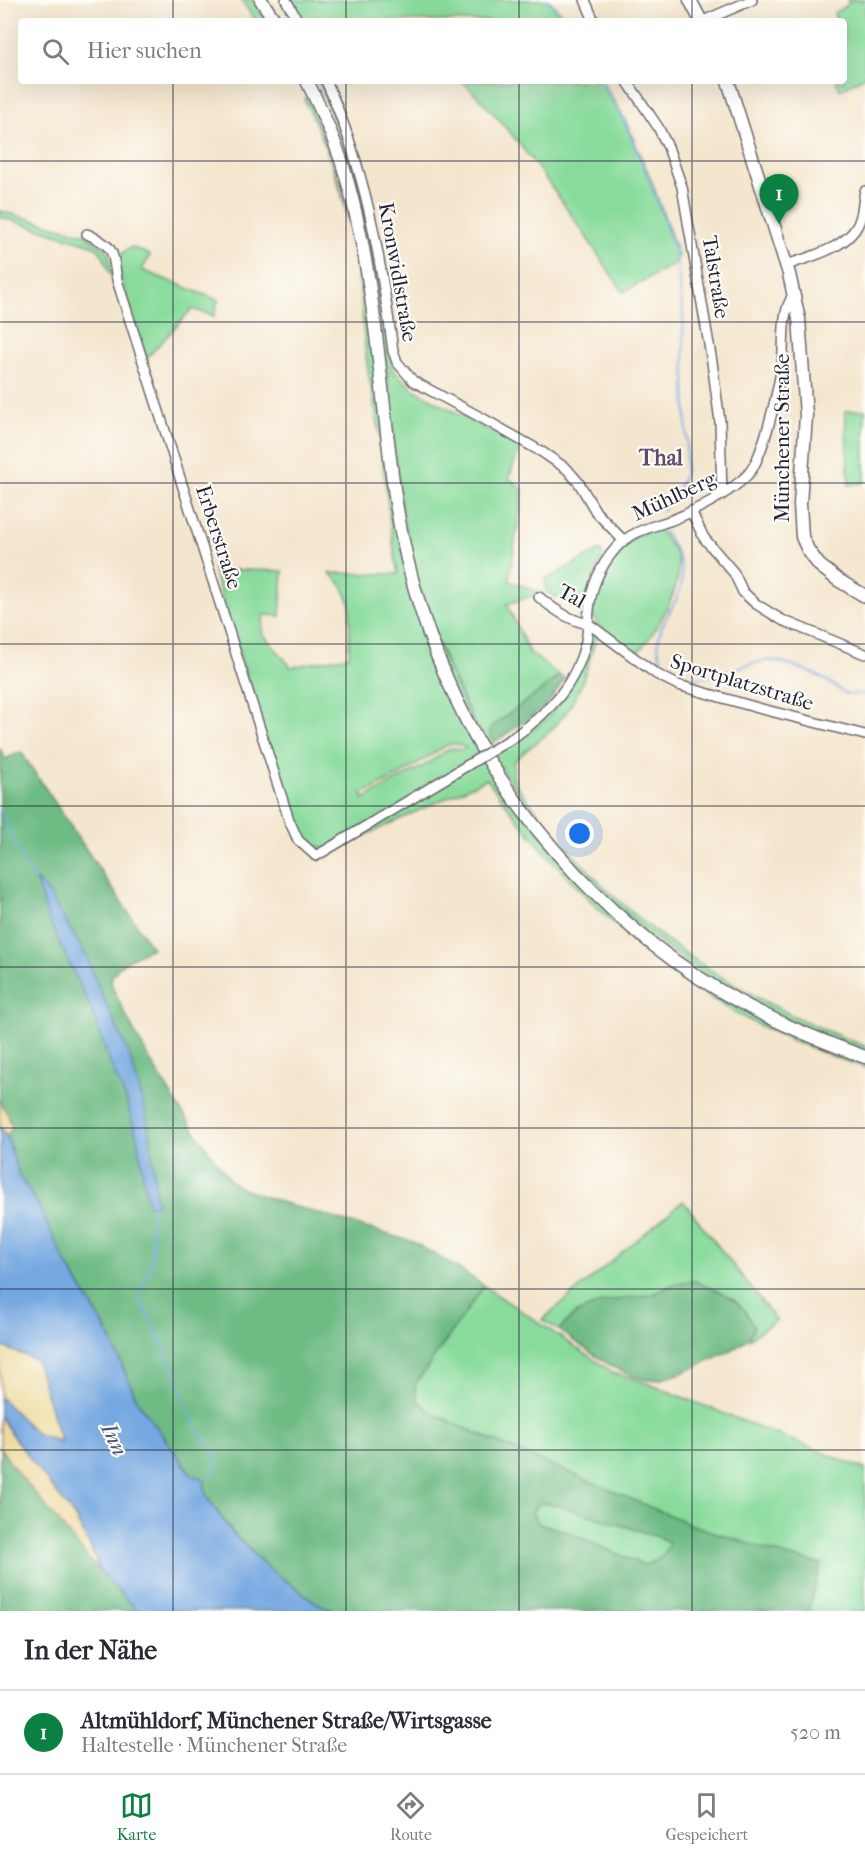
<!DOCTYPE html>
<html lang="de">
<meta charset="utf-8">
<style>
:root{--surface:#fff;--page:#f7f7f7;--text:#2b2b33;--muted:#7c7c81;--line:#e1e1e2;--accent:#0b8043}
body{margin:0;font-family:"IM FELL French Canon",serif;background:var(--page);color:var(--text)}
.you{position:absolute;left:580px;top:834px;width:21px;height:21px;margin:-15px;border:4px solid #fff;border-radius:50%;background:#1a73e8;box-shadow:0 0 0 9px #1a73e833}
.badge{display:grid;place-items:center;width:39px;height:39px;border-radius:50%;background:var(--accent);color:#fff;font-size:20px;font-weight:700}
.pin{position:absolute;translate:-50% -50px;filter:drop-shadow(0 2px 3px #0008)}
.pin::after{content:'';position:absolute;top:32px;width:21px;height:18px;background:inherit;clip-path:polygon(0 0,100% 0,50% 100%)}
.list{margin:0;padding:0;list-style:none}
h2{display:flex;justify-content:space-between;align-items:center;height:78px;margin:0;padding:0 24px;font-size:26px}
h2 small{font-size:20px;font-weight:400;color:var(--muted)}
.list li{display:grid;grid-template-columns:39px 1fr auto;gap:18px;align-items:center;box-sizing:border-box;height:84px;padding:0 24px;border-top:2px solid var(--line)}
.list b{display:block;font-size:22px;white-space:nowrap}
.list p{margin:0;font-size:20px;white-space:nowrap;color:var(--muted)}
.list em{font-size:20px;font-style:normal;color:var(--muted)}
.icon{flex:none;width:33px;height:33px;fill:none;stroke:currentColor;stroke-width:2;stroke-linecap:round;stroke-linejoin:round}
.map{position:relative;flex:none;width:865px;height:1611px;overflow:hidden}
.search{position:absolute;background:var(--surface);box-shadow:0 6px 24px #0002;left:18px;right:18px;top:18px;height:66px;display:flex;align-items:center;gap:15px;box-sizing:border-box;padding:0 21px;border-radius:6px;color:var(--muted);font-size:22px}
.sheet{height:162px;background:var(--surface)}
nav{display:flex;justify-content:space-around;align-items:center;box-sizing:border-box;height:84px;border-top:2px solid var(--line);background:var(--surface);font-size:16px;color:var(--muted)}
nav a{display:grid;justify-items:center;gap:3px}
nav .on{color:var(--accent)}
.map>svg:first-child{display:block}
.green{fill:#89db9c;stroke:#567e6c;stroke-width:1.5;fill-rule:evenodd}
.forest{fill:#6ebb84;stroke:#486e60;stroke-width:1.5;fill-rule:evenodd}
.sand{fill:#eeda9e;stroke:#887e6c;stroke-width:1.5}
.water{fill:#75a7e1;stroke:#4c648e;stroke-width:1.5}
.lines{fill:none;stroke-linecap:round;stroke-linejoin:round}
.stream{stroke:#75a7e1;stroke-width:2}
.street-casing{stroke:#6c676e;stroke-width:12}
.secondary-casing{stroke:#6c676e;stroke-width:15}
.street{stroke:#fff;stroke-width:9}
.secondary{stroke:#fff;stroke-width:12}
.street-bridge-casing{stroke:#6c676e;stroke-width:12;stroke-linecap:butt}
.street-bridge{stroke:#fff;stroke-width:9}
.grid{fill:none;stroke:#22223b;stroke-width:1.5;stroke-opacity:0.55}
.labels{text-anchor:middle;stroke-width:4.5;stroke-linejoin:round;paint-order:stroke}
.street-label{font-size:21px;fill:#22223b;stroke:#fdfcf7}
.neighbourhood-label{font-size:22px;font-weight:bold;fill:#5c4d6a;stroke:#fdfcf7}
.water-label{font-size:22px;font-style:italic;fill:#43577d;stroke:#fdfcf7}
</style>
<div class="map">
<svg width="865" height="1611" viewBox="0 0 865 1611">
<rect width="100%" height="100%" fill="#fdfcf7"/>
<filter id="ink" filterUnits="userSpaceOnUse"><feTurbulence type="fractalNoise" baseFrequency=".0167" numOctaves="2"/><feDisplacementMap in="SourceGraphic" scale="12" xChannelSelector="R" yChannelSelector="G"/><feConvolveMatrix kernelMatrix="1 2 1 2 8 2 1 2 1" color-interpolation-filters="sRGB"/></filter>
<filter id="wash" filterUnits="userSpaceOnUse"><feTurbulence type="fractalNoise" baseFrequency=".008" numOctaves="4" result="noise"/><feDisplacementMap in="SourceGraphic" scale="24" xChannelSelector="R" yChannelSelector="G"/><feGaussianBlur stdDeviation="1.35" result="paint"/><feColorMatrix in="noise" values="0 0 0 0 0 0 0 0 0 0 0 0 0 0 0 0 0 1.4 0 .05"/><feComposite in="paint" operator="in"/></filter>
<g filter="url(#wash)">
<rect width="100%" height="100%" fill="#f4e6ce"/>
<path class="green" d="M241,0h12l13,21h-10z
M289,0h260l19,21h-174l-3,-2 -3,2h-88z
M847,0h18v76l-25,14 -4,-9h8v-60h-8l-2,-8 15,-9z
M316,81h8l31,79 31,155 7,55 20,19 107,58 -11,31 14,12 -14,91 33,12 -35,11 22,48 30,23 -69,60 5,7 -8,5c-29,-54 -54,-109 -70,-168 -19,-67 -23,-138 -30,-207 -8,-70 -17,-144 -38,-211 -9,-27 -21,-54 -33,-80z
M462,81h140l22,37 26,59 29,80 -8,9 -48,26c-50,-74 -96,-149 -161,-211z
M307,97l10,23 20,53 23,86 46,317 98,217 174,176 187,94v5c-40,-14 -80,-29 -118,-49 -106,-57 -190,-144 -260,-240l-171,79 7,-11c-19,2 -24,-15 -32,-29l-78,-249 70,2 -3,45 -16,-1 -2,18 29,34 58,-11 1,-53 -9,-19 -11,-11 68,1c-8,-43 -12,-87 -17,-131 -3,-22 -8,-45 -12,-67 -6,-33 -6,-70 -11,-104 -8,-60 -27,-120 -54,-173zM453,744l7,1 6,3 -5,2 -8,-2 -4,1 -24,16 -62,34 -1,-5 36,-18 47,-30z
M0,211l84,23 23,15 17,59 -22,-54 -5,-6 -5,-3 -92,-28z
M132,247l18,8 -8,15 76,30 -4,16 -22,-7 -46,50 -29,-94c2,-9 6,-15 15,-18z
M865,410v72l-16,3 -4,-74z
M650,530h9c6,8 15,17 18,27 8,28 -20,73 -37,93l-8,1c-9,-7 -31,-20 -36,-29 -12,-21 14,-65 29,-79 6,-6 17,-9 25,-13z
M600,550l4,7 -6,8 -12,35 -5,8 -35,-16 -1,-12z
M592,635l3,1 1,1c-11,40 -19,70 -50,98 -11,9 -23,16 -32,27l-1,13 4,11c32,40 64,81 103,116 72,64 154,110 245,144v5c-43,-16 -85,-33 -125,-55 -104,-58 -182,-142 -247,-240 29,-17 61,-38 77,-68 9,-17 13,-36 22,-53z
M683,1201l93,119 -27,19 4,-12 -19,-28 -40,-18 -18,2 -22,11 -51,8 -28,12 -16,16 -17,-10z
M484,1286l130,87 35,11 216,85v142h-57l13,-47 -31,-7 -95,-31 -124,-51 -141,-63 -13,-13 -3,-14z
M541,1503l16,2 102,32 10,5c-2,13 -13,21 -26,23l-78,-34 -28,-8 -5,-9 3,-7z"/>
<path class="forest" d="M559,675l6,4 -19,27 -51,36 -5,-7v-7l62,-46z
M0,748l5,11 16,-7 131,196c-16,8 -36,15 -41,32l1,6c31,70 73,134 119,195l12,8 47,16 123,37 48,28 23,16 -69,99 2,15 13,12 50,23 215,91 95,31 31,7 -13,47h-474l-17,-8 -49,-35 -36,-36 -26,-36 -3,-17 -11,-4 -54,-73 -31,-71 -42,-70 -27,-56 -19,-30 -12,-38 2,-3 -2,-21 -7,-11zM541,1503l16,2 102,32 10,5c-2,13 -13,21 -26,23l-78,-34 -27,-8 -6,-9 3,-7z
M694,1281c27,11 48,17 60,46 -7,18 -21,22 -38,30 -20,10 -43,22 -65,23 -25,1 -71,-35 -92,-50l16,-16 28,-12 51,-8 22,-11z
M0,1447l11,17 88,107 39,40h-138z"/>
<path class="sand" d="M0,1103l7,10 5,14 -5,10 -7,-11z
M0,1346l36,14 25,83 -24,-9 -37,-37z
M0,1416c32,51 83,95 99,155l-88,-107 -11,-17z"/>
<path class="water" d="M35,879l13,13 38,63 10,26 33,73 15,51 6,30 7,70h-9l-11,-67 -11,-39 -16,-36 -16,-47 -46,-98z
M0,1126l7,11 12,38 19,30 27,56 42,70 31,71 54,73 12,4 2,17 26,37 36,35 49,35 17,8h-196l-39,-40 -4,-15 -20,-39 -63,-82 -12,-19v-19l37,37 24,8 -25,-82 -36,-14z"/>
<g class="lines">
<path class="stream" d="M548,0l18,21
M601,81l22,38 26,59 27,78 7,60 4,126 -2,30 -8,20 -15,18
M664,532c10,14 19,28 18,46 0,30 -41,55 -16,88 25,33 78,-10 111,-5 16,3 42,14 55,23 5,3 9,9 15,10 5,1 12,0 18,0
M0,810l4,5 8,24 23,41
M151,1202c-2,20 4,39 0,60 -2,12 -13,26 -10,39 2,10 11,19 15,28 14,30 25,60 36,90 8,21 29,29 23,53l-11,7"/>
</g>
</g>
<g filter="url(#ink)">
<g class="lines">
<g class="street-casing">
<path id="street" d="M286,0l12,21
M585,0l9,21
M703,21l49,-21
M326,81c39,86 55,177 67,270l4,11 16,19 69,37 60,34 25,17 12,14 17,29 27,28
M627,81l31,46 10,20 14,40 30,175 8,60 2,72
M87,234c29,13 25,17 30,46l172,540 9,20 18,16 142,-85
M786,265c24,-8 66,-18 74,-46 3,-9 3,-19 5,-28
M691,511l13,27 30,35 9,19 13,12 26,16 83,34
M539,597c14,12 32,24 50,27l67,50 22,11 80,23 107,27
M514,737c35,-25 62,-52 72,-96 2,-10 2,-21 3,-31 2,-23 12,-45 27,-62 15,-17 36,-21 56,-28 21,-8 68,-32 80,-51 13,-21 26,-78 30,-104 3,-23 -2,-52 12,-71"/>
</g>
<g class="secondary-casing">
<path id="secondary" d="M261,0l14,21
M690,0l11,21
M307,81c17,34 33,70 42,106 29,105 31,215 48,322 11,67 31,132 61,194 57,121 163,234 280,298 41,23 83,40 127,56
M728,81l61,193 10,45 7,96 -6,89 2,33 6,13 11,15 19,15 27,16"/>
</g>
<use href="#street" class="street"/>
<use href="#secondary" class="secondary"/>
<g class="street-bridge-casing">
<path id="street-bridge" d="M458,771l56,-34"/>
</g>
<use href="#street-bridge" class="street-bridge"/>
</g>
</g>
<path class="grid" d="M173,0v21M346,0v21M519,0v21M692,0v21M173,81v1530M346,81v1530M519,81v1530M692,81v1530M0,161h865M0,322h865M0,483h865M0,644h865M0,806h865M0,967h865M0,1128h865M0,1289h865M0,1450h865"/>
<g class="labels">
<g class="street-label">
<text transform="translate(398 272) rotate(80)" y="7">Kronwidlstraße</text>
<text transform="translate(716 277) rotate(81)" y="7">Talstraße</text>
<text transform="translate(782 438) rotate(-90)" y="7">Münchener Straße</text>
<text transform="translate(674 496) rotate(-25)" y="7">Mühlberg</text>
<text transform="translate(219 537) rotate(72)" y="7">Erberstraße</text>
<text transform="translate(572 596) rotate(29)" y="7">Tal</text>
<text transform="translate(742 682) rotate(17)" y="7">Sportplatzstraße</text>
</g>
<g class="neighbourhood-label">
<text x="661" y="465">Thal</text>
</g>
<g class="water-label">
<text transform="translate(115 1439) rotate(65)" y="8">Inn</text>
</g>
</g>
</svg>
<div class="you"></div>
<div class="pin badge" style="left:779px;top:224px">1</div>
<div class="search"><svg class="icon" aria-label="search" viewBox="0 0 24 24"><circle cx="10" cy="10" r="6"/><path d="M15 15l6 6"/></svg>Hier suchen</div>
</div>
<section class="sheet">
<h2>In der Nähe<small></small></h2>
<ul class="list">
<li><span class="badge">1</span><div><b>Altmühldorf, Münchener Straße/Wirtsgasse</b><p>Haltestelle · Münchener Straße</p></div><em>520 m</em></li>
</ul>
</section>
<nav>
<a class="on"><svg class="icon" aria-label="map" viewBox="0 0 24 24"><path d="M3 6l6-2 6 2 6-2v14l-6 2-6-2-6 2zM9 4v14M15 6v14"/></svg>Karte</a>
<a><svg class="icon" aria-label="directions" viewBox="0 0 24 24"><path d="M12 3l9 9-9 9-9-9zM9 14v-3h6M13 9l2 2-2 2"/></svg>Route</a>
<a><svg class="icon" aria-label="saved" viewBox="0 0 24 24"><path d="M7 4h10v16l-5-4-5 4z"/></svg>Gespeichert</a>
</nav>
